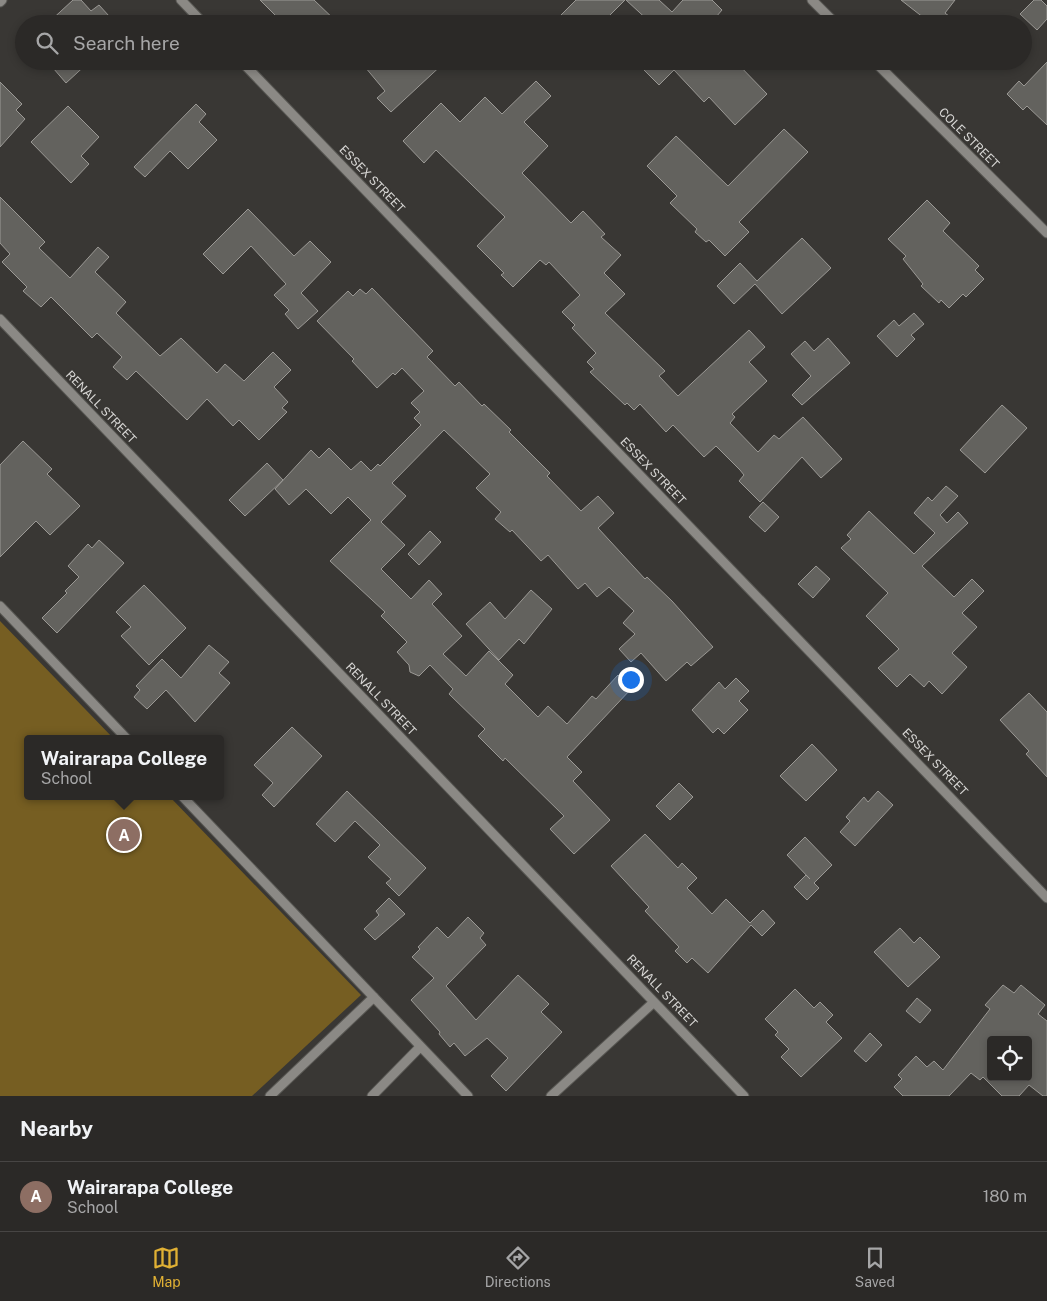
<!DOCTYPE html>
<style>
:root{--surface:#2b2927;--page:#373533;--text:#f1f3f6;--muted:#a6a6a7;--line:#474544;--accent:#e0b034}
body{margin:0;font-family:"Public Sans",sans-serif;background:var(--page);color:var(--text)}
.controls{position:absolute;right:15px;bottom:15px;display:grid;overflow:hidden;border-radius:5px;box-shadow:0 2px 8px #0003}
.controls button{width:45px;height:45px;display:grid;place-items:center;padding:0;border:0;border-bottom:1px solid var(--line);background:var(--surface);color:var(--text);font:25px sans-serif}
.you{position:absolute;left:630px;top:679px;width:18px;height:18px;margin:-12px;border:4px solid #fff;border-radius:50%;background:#1a73e8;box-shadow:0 0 0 8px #1a73e833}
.badge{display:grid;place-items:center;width:32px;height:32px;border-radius:50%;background:var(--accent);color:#fff;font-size:16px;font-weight:700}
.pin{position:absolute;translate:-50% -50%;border:2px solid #fff;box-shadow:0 1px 5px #0006}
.popup{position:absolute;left:24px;top:735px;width:200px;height:65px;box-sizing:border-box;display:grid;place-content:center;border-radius:5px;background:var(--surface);filter:drop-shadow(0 1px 4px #0005);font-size:16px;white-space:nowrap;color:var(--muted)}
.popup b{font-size:19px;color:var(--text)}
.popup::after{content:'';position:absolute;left:50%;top:100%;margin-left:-10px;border:10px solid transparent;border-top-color:var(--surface)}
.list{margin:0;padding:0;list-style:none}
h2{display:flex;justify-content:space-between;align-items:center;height:65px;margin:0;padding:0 20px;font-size:21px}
h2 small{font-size:16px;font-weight:400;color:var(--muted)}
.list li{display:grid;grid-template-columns:32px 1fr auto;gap:15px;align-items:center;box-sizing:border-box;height:70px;padding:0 20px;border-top:1px solid var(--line)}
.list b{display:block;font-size:19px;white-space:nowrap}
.list p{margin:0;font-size:16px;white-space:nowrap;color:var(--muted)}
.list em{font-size:16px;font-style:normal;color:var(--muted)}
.icon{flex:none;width:28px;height:28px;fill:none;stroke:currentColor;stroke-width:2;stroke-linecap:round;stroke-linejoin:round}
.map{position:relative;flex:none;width:1047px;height:1096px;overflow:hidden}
.search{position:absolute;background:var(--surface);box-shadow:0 2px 8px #0003;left:15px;right:15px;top:15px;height:55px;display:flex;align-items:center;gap:12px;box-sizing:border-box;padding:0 18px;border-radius:28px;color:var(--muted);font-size:19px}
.sheet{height:135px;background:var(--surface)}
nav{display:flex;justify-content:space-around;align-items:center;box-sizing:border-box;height:70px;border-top:1px solid var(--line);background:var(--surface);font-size:14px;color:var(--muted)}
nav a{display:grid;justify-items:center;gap:2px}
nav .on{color:var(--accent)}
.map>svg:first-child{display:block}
.green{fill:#765e22}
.building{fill:#63625e;stroke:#9b9995;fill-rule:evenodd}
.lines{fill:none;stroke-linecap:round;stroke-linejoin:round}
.minor-casing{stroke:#575652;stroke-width:11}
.minor{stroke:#8b8985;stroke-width:9}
.labels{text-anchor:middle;stroke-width:4;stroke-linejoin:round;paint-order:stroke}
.street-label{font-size:12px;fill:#d7d6d4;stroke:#393734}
</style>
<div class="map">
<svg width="1047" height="1096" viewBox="0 0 1047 1096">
<rect width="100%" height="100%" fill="#393734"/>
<path class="green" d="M0,621l114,118h-86v57h141l192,199 -109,101h-252z"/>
<path class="building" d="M73,0h8l10,11 8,-6 10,11 -6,8h-56z
M260,0h54l25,24h-55z
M576,0h49l-24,24h-49z
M626,0h33l13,12 11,-12h29l10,10 -12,14h-58z
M901,0h54l-10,13 14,11h-40l5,-6z
M1034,0h7l6,6v13l-10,11 -17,-16z
M47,61h43l-24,22z
M360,61h86l-55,51 -14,-14 8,-7z
M653,61h82l32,33 -32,31 -26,-28 -5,5 -30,-32 -15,15 -15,-15z
M1047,62v63l-20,-19 -4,4 -16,-16 12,-13 5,5z
M536,81l15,15 -27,26 24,24 -26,27 49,50 12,-12 22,23 -4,3 20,18 -17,18 21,21 -20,19 60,58 -6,5 19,20 71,-66 16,17 -16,15 18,19 -35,33 3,3 -5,6 28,29 16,-17 5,4 24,-22 39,42 -21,19 -19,-21 -42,45 -21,-21 5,-6 -4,-5 -24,-24 -12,11 -31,-32 -7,7 -26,-28 -6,6 -7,-7 -2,2 -35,-33 4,-3 -7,-7 9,-9 -24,-25 3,-3 -13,-13 18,-17 -31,-33 -3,3 -6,-5 -27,27 -12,-12 3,-2 -27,-27 28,-29 -69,-67 -12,13 -21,-22 38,-38 19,19 25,-25 17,17z
M0,82l22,22 -6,6 9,9 -25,28z
M196,104l10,10 -7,8 18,18 -29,29 -18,-18 -25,26 -11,-10z
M68,106l31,31 -18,19 8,8 -18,19 -40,-41z
M784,129l24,23 -69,70 10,10 -24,24 -16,-16 -3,2 -11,-10 2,-3 -27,-26 7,-7 -30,-30 29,-30 52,50z
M0,197l45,45 -6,6 31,30 28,-31 11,10 -14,15 31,30 -10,11 44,43 21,-18 36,35 8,-9 19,17 29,-29 18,18 -17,17 14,15 -6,6 5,4 -28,28 -20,-20 -6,6 -26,-27 -20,21 -51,-49 -9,9 -14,-13 9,-10 -25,-24 -5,5 -41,-41 -10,10 -18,-16 4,-4 -25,-25 8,-8 -10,-11z
M927,200l23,23 -7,8 36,35 -4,4 9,9 -18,18 -3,-3 -14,14 -8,-8 -2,3 -18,-17 2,-2 -20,-25 3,-3 -18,-17z
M248,209l46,47 16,-15 21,21 -30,31 17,18 -20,18 -13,-15 4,-4 -15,-15 12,-11 -35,-38 -28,28 -20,-20z
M802,238l29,30 -49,46 -27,-30 -21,20 -17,-18 23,-23 17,18z
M372,288l61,63 -6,6 28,29 4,-4 23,24 2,-2 27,26 -2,2 41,41 -3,3 34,35 17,-15 16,17 -16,15 47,51 2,-2 25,24 41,46 -22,19 -4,-4 -21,19 -25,-28 -10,9 -12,-13 16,-15 -12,-11 11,-12 -25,-24 -12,10 -12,-14 -7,6 -30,-34 -7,6 -29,-31 -2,2 -15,-13 6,-7 -25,-24 14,-14 -46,-44 -52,53 14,13 -25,26 24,23 -24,24 30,30 18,-19 13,14 -10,10 30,32 -19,18 23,22 23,-25 24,24 -8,9 33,33 10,-11 19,18 25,-28 4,3 22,-24 14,13 -65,69 15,15 -9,9 37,39 -36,34 -24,-25 14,-13 -59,-58 -2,3 -25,-25 7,-7 -36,-35 4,-5 -23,-24 -11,11 -9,-4 -1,-7 -12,-13 10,-10 -26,-26 4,-4 -55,-51 41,-41 -23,-23 -17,17 -25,-25 -17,16 -14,-16 36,-39 8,8 10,-10 22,22 10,-9 10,10 7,-7 2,2 41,-41 -7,-7 6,-6 -9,-9 13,-12 -22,-23 -7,7 -2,-2 -16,15 -25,-27 2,-2 -37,-38 31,-30 5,5 7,-7 6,5z
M914,313l10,11 -13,11 4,4 -18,18 -20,-21 17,-16 5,6z
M828,338l22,25 -48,42 -10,-10 19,-19 -20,-22 14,-13 9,10z
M1002,405l25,23 -42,45 -25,-23z
M23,441l29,28 -5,5 33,32 -30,29 -14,-14 -36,36v-92z
M267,463l16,17 -38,36 -16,-16z
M946,486l12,10 -18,19 7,8 11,-11 10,11 -46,43 32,31 18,-18 12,12 -22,22 15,14 -25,26 15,14 -25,27 -13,-13 -5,6 -14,-13 -13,13 -19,-19 21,-19 -33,-33 22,-23 -47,-45 10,-9 -4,-4 22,-24 45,43 21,-21 -21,-20 14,-16 4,4z
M763,502l16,15 -14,15 -16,-15z
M430,531l11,11 -22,23 -11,-11z
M99,540l25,23 -67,70 -15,-15 25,-25 -2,-2 14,-14 -11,-11 20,-22 4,4z
M816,566l14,13 -17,19 -15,-14z
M144,585l42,43 -37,37 -28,-29 10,-9 -15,-15z
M531,590l21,19 -28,35 -5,-5 -20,21 -33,-36 24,-22 15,17z
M209,645l20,17 -10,11 11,10 -35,39 -29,-32 -19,19 -13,-12 6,-7 -4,-4 26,-27 19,19z
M736,678l13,13 -10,10 9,9 -24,24 -6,-6 -5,5 -21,-23 27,-28 6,7z
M1029,693l18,19v65l-21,-23 3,-3 -29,-31z
M292,727l30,29 -48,51 -12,-12 11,-12 -19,-18z
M812,744l25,26 -31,31 -26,-25z
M679,783l14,14 -23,23 -14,-14z
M347,791l79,77 -27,28 -13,-13 5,-4 -23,-22 12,-12 -25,-24 -20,21 -19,-18z
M878,791l15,14 -38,41 -15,-14 10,-11 -4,-4 18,-20 4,5z
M645,834l33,34 4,-5 15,15 -10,10 25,26 14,-15 24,24 13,-13 12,13 -13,13 -11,-11 -43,48 -16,-15 -5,5 -12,-12 4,-4 -34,-36 4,-4 -38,-41z
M805,837l27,28 -18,18 5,5 -12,12 -13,-13 12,-12 4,4 -23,-24z
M389,898l16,16 -30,26 -11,-11 15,-14 -3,-4z
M468,917l16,16 -4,5 6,7 -40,41 30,34 42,-45 31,29 -8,8 21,20 -56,59 -15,-15 17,-18 -21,-20 -22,18 -11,-13 -4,4 -11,-13 1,-2 -29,-32 23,-22 -22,-21 8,-8 -2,-2 19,-20 11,11z
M900,928l14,15 6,-6 20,20 -32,30 -34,-35z
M1003,985l11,8 7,-8 24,20 -7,9 9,7v75h-4l-14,-11 -10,11h-17l-19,-19 -3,3 -9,-7 -22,23h-46l-9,-9 8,-8 -4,-4 18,-19 11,11 7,-6 9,9 47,-61 -5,-4zM991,1040h37v37h-37z
M795,989l19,19 6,-6 13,13 -7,7 16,16 -41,39 -20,-20 8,-8 -14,-14 3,-3 -13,-13z
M917,998l14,12 -11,13 -14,-12z
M870,1033l12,12 -16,17 -12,-11z"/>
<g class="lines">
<g class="minor-casing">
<path id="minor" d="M181,0l23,24
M812,0l24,24
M0,2l2,-2
M241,61l806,837
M874,61l173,172
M0,319l744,777
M0,606l127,133
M182,796l286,300
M270,1096l104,-99
M372,1096l48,-49
M551,1096l103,-94"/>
</g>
<use href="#minor" class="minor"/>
</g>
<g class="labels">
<g class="street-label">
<text transform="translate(969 138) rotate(45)" y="4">COLE STREET</text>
<text transform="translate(372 179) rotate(46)" y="4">ESSEX STREET</text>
<text transform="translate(101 407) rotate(46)" y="4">RENALL STREET</text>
<text transform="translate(653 471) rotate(46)" y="4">ESSEX STREET</text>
<text transform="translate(381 699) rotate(46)" y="4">RENALL STREET</text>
<text transform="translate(935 762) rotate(46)" y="4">ESSEX STREET</text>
<text transform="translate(662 991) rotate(46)" y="4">RENALL STREET</text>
</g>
</g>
</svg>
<div class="controls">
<button><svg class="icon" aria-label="locate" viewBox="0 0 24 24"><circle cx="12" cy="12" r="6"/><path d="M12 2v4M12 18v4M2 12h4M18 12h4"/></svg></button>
</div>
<div class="you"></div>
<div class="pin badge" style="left:124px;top:835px;background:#8d6e63">A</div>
<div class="popup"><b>Wairarapa College</b>School</div>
<div class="search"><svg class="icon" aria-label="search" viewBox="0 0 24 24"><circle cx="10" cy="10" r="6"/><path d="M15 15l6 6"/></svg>Search here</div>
</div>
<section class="sheet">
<h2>Nearby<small></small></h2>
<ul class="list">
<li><span class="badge" style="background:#8d6e63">A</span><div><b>Wairarapa College</b><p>School</p></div><em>180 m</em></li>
</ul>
</section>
<nav>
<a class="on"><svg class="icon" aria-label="map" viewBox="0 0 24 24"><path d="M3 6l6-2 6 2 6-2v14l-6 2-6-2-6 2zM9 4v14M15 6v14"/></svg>Map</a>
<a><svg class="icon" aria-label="directions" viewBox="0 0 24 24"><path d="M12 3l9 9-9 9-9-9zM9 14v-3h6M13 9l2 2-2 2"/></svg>Directions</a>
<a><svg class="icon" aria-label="saved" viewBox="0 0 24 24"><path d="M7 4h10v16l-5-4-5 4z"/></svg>Saved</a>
</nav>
